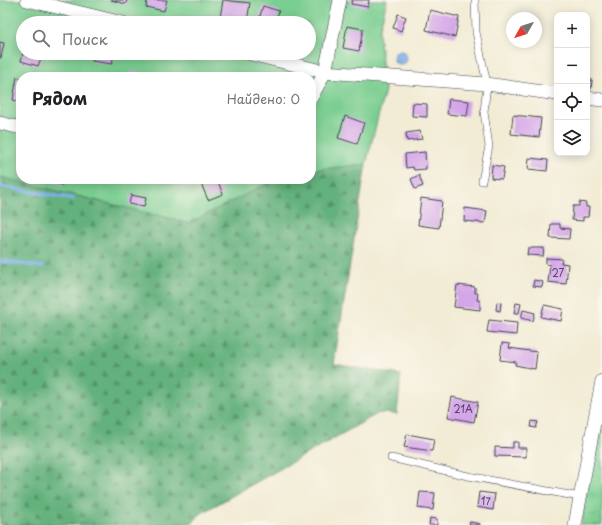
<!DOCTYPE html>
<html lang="ru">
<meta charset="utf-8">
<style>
:root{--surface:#fff;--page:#f6f6f6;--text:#202124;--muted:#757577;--line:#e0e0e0}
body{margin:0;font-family:"Playpen Sans",sans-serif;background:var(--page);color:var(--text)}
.controls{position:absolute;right:12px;top:12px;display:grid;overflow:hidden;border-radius:8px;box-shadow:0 2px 10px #0003}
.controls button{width:36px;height:36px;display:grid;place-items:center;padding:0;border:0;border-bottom:1px solid var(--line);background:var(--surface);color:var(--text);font:20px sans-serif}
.compass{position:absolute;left:506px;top:12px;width:36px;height:36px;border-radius:50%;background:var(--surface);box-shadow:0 2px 10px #0003;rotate:231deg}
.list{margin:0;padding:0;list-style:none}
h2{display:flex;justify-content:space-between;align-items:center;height:52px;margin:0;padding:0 16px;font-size:17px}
h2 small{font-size:13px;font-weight:400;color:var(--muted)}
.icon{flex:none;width:22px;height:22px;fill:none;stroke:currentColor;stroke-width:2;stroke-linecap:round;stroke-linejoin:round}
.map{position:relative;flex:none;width:602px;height:525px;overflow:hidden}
.search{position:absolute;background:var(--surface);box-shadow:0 2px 10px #0003;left:16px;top:16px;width:300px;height:44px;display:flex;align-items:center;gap:10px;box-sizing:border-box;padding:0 14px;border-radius:22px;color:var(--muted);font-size:15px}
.panel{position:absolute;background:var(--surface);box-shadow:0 2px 10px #0003;left:16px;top:72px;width:300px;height:112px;border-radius:16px}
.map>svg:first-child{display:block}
.grass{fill:url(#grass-tufts);stroke:#4e7866}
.forest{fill:url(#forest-firs);stroke:#426a5b}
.garden{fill:#7ace91;stroke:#4e7866;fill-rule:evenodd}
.water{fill:url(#water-ripples);stroke:#516a93}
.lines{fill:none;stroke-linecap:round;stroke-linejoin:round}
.stream{stroke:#80b1eb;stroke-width:3.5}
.building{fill:#d4a5e8}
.service-casing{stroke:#414052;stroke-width:8}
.minor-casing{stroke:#414052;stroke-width:14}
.service{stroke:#fff;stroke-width:7}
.minor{stroke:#fff;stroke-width:13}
.labels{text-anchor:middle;stroke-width:3;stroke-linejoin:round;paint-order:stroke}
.number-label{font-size:10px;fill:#4e4366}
</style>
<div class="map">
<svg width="602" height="525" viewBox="0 0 602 525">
<defs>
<pattern id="grass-tufts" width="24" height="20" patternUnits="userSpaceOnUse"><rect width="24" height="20" fill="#7ace91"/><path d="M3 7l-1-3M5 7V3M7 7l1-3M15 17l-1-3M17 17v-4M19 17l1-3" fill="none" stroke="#69b17e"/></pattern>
<pattern id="forest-firs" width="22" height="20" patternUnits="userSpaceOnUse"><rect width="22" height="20" fill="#63b17b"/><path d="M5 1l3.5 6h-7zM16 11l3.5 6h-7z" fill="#519066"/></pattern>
<pattern id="water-ripples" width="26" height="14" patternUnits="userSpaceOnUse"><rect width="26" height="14" fill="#80b1eb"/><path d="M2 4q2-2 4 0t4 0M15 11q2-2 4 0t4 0" fill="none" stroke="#6890c0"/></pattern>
</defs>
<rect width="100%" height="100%" fill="#fbf7ec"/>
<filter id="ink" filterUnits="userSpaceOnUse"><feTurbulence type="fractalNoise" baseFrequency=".025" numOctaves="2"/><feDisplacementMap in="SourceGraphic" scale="8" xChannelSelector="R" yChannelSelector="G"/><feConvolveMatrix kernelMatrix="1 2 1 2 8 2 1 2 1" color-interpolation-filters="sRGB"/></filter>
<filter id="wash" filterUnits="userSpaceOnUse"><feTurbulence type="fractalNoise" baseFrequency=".012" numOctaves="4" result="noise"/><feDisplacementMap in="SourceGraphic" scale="16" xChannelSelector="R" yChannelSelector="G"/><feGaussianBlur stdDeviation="0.9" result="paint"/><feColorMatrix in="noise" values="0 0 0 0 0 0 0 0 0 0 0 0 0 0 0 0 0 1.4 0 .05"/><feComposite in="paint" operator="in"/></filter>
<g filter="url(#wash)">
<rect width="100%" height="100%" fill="#f2ecd5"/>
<path class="grass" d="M602,409v116h-21z"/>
<path class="forest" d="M366,164l-32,200 67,11 -4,39 -18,-1 -179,101 -9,11h-191v-348l189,46 87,-44h35v-9z"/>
<path class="garden" d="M0,0h387l-8,32 6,58 -19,74 -55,6v-93h-290v102h255l-87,44 -189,-46zM23,23h286v30h-286z"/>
<path class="water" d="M393 58a7 7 0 1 1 14 0a7 7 0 1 1-14 0Z"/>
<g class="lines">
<path class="stream" d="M0,186l73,13
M0,261l43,6"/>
</g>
<g id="blocks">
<path class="building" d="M111,0h16l-1,4z
M147,0h20l-3,11 -18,-4z
M223,0l27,3 -3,19 -27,-4z
M352,0h17l-1,7 -17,-3z
M263,6l16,5 -4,12h-17z
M430,10l29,7 -4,20 -29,-7z
M398,14l8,3 -5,14 -8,-3z
M347,26l16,3 -4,22 -16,-3z
M0,42l4,1 -3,15h-1z
M23,53h20l-5,13 -17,-5z
M93,53h21l-2,11 -20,-3z
M131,71l16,3 -1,3h-16z
M17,77l4,1v24l-8,-2z
M587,80h5l-1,9 -4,-1z
M449,99l20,2 -2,15 -20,-2z
M413,103l14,1v13l-15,-1z
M513,115l28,3 -2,19 -28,-3z
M345,116l19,7 -7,21 -19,-6z
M420,131l2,8 -15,2 -1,-8z
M311,144l4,7 -4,2z
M425,152l1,17 -12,1 -1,-3 -7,1 -1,-14z
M529,158l19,2 -1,11 -19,-2z
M492,165l12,2 -2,12 -11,-1z
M419,175l4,11 -8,3 -4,-10z
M43,179h21l-2,6z
M199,179h18l6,15 -15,6z
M131,195l15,3 -2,9 -15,-3z
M421,198l21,3 -3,27 -21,-3z
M579,202l7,1v4h3l-1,10h-5v4l-11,-1 1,-14h6z
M465,208l22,3 -2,12 -21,-2z
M551,224h9v4l10,1 -1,10 -19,-1z
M528,248h16l-1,8 -16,-1z
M546,258l16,1 -1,4 7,1 -2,20 -18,-2 2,-17 -4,-1z
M534,280l9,2 -1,5 -9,-1z
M457,285l18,2v6h3l-1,7 3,1v9l-26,-3z
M497,302l4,1 -1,8 -4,-1z
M516,303l5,1 -2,9h-5z
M544,305l19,4 -2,12 -20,-4z
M523,310l12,3 -2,8 -12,-3z
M489,320l28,3 -1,12 -29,-3z
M502,343l8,1 -1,4 28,4 -2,17 -20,-4 1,-3 -16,-2z
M452,397l26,5 -4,20 -26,-5z
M532,421l6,1 -2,6 -5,-1z
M407,434l27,5 -2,12 -28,-4z
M513,442h5v6h8v9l-31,-1v-9l18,1z
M420,492l15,1 -2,17 -15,-2z
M479,492l16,2 -2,16 -16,-3z
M430,518l7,1v6h-8z
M470,522l10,2v1h-11z"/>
</g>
</g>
<g filter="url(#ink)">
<use href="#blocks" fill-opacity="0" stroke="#414052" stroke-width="1"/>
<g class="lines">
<g class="service-casing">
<path id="service" d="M475,0l1,32 11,52 -3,28 5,34 -7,35
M391,458l77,18 112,21"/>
</g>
<g class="minor-casing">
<path id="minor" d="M27,0l96,23
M247,53l78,19 162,12 70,10
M311,98l14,-26 15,-72
M587,98l15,2
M0,123l21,5
M575,525l27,-144"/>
</g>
<use href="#service" class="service"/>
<use href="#minor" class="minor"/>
</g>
</g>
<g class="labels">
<g class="number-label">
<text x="558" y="277">27</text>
<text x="463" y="413">21А</text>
<text x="486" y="505">17</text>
</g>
</g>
</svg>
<div class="controls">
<button>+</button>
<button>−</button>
<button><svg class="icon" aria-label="locate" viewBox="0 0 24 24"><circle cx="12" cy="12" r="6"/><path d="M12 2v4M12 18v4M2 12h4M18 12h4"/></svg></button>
<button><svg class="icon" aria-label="layers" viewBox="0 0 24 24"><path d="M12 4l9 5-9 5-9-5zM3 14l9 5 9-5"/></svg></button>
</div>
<svg class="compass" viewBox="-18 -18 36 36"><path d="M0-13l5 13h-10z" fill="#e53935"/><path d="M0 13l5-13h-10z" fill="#757577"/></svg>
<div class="search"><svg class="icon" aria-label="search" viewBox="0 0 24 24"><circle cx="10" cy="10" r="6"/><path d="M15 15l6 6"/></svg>Поиск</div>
<section class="panel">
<h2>Рядом<small>Найдено: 0</small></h2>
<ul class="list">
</ul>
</section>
</div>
